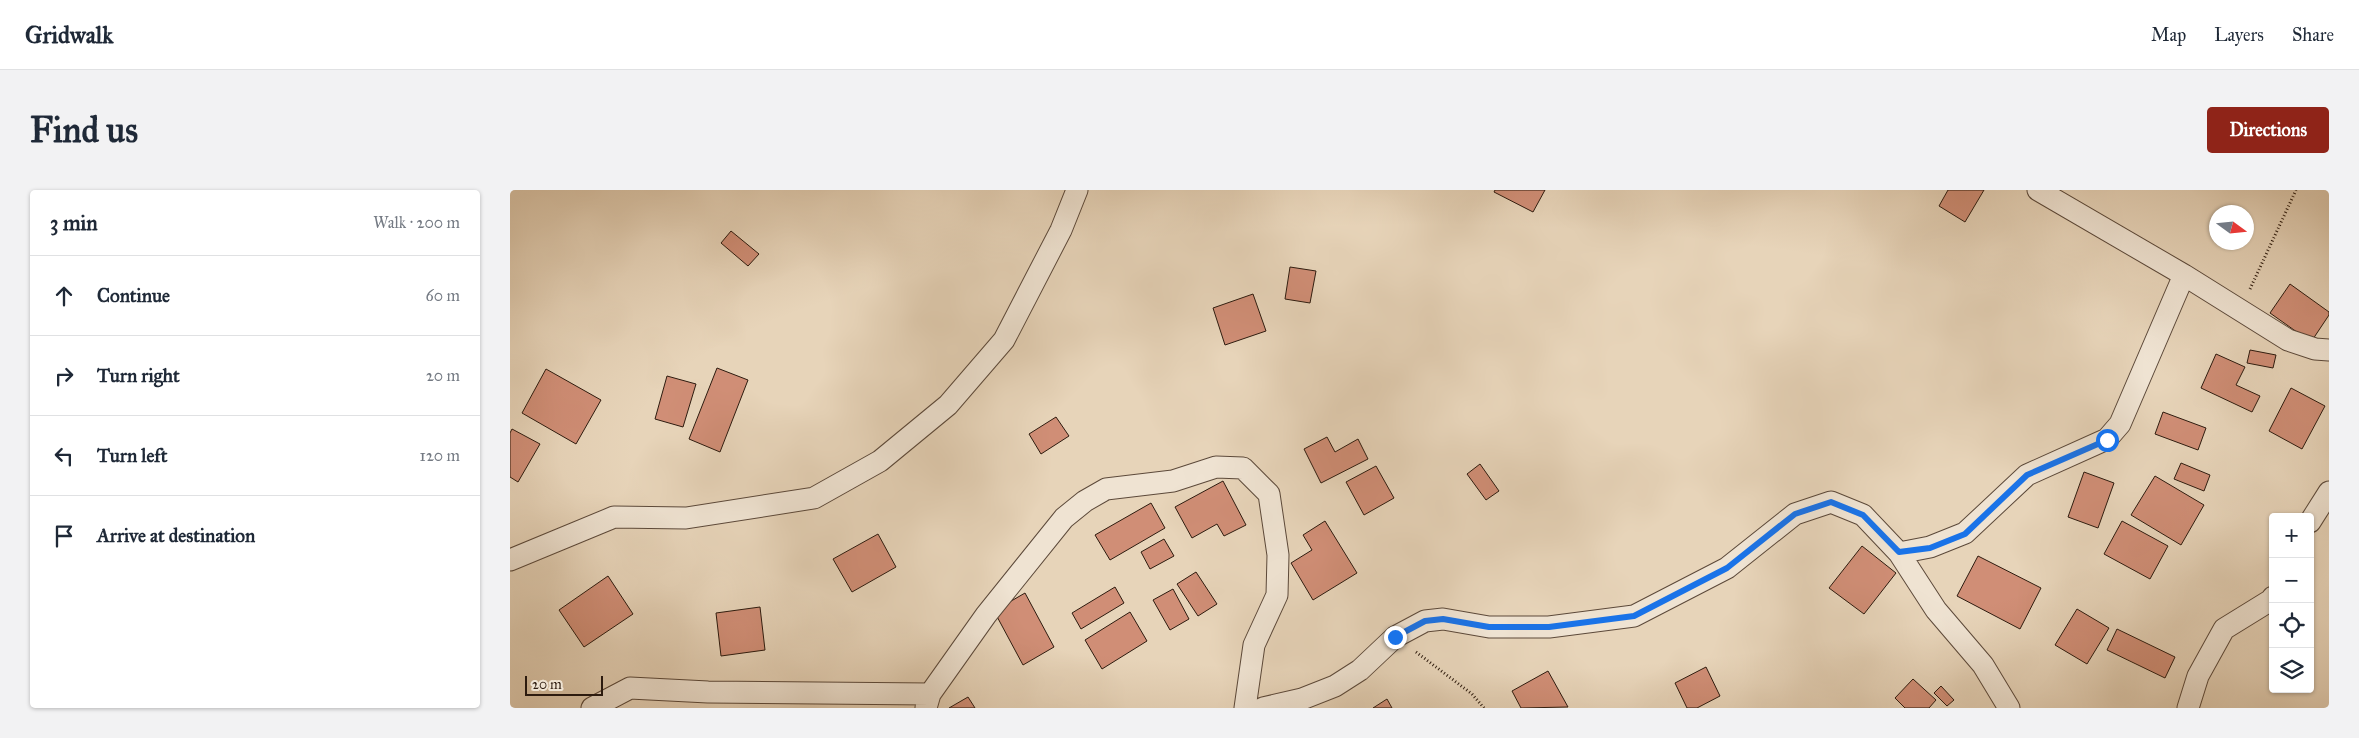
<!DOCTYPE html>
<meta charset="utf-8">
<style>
:root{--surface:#fff;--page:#f2f2f3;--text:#1f2937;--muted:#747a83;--line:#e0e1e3;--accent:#8f2418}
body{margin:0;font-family:"IM FELL Great Primer",serif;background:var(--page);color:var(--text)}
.controls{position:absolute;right:15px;bottom:15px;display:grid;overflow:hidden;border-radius:5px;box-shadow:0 1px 4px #0004}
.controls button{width:45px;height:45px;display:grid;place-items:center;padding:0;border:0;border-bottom:1px solid var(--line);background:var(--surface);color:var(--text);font:25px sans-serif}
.compass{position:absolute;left:1699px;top:15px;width:45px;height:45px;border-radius:50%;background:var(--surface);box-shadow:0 1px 4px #0004;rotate:105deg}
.scale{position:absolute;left:15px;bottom:12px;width:78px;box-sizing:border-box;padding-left:5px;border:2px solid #2d1b0f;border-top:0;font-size:14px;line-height:18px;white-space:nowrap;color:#2d1b0f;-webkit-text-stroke:4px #efe3d2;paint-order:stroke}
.stop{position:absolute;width:15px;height:15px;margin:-11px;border:4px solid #1a73e8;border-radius:50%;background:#fff}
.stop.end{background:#1a73e8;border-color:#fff;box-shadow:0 1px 5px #0008}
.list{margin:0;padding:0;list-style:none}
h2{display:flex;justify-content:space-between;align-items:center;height:65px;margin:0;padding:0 20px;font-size:21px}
h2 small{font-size:16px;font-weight:400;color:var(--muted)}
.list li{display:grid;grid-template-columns:32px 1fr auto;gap:15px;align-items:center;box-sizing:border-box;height:80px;padding:0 20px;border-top:1px solid var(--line)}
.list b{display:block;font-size:19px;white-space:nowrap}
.list em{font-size:16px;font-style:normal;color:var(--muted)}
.icon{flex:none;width:28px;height:28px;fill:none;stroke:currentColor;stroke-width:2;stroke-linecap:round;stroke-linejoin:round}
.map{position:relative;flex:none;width:1819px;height:518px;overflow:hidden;border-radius:5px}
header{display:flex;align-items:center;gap:30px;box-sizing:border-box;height:70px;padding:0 25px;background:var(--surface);border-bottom:1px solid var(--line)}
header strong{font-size:24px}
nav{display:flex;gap:28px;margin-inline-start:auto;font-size:18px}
.intro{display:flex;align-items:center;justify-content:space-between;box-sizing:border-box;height:120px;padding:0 30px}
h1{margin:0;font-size:35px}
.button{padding:12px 22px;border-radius:5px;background:var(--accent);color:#fff;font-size:18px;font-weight:700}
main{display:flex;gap:30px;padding:0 30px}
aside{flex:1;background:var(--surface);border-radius:5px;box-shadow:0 1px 4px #0004}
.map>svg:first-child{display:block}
.building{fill:#d08e76;stroke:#2d1b0f}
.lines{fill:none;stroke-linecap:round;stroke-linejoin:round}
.minor-casing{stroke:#5c493a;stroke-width:23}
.path{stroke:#2d1b0f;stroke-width:3;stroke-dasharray:1 2.5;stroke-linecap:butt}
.minor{stroke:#efe3d2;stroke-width:21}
.route{stroke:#1a73e8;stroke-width:6}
</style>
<header>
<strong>Gridwalk</strong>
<nav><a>Map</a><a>Layers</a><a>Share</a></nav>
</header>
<div class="intro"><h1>Find us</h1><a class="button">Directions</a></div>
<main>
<aside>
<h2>3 min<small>Walk · 200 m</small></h2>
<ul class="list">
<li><svg class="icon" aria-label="ahead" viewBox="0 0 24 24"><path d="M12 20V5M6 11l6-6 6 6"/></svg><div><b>Continue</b></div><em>60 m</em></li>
<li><svg class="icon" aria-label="right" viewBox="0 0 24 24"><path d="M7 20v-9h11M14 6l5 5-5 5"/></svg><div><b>Turn right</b></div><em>20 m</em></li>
<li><svg class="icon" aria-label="left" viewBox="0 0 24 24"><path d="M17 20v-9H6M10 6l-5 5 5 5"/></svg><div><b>Turn left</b></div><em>120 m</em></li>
<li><svg class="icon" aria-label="arrive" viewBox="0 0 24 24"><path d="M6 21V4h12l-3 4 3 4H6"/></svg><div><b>Arrive at destination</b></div></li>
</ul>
</aside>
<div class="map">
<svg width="1819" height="518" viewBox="0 0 1819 518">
<rect width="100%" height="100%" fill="#e7d4b9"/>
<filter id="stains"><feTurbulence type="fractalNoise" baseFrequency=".004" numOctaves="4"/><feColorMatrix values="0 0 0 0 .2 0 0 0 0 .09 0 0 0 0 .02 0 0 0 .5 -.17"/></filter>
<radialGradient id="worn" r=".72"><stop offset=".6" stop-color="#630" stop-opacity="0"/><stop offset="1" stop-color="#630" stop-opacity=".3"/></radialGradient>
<path class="building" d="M985,0h50l-12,22 -39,-20z
M1438,0h36l-19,32 -26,-16z
M221,41l28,23 -11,12 -27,-23z
M780,77l26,4 -6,32 -25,-4z
M1780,94l39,28v3l-18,27 -41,-29z
M743,104l13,37 -41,14 -12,-37z
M1740,160l26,5 -3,13 -26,-5z
M1706,164l29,13 -9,18 24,11 -8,16 -51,-24z
M207,178l31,12 -28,72 -31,-13z
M36,179l55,31 -25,44 -54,-31z
M157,186l29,8 -13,43 -28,-8z
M1781,198l34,18 -23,43 -33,-18z
M1653,222l43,16 -8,22 -43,-16z
M546,227l13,19 -28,18 -12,-20z
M2,239l28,15 -22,38 -8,-5v-44z
M817,247l8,15 23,-13 10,20 -47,24 -17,-34z
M1671,273l29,12 -6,16 -30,-12z
M970,274l19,27 -13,9 -19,-26z
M866,276l18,32 -30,17 -18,-33z
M1574,282l30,11 -16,45 -30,-11z
M1645,286l49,29 -23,40 -50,-30z
M713,291l23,44 -22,11 -7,-12 -25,14 -17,-31z
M641,313l14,25 -55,32 -15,-25z
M815,331l32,52 -44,27 -22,-37 21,-13 -9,-15z
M1612,331l46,25 -18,33 -46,-25z
M368,344l18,33 -44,25 -19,-33z
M654,349l10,17 -24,13 -9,-17z
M1352,356l34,27 -32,41 -35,-26z
M1468,366l63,32 -21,41 -63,-33z
M686,382l21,32 -19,12 -21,-32z
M98,386l25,38 -49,33 -25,-37z
M605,397l9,16 -43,26 -9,-16z
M663,399l16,30 -19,11 -17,-30z
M515,403l29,54 -31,18 -29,-54z
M250,417l5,43 -44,6 -5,-43z
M1567,419l32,19 -22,36 -32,-19z
M620,422l17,29 -45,28 -17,-29z
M1607,439l58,28 -10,21 -58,-28z
M1196,477l14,29 -23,12h-10l-12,-25z
M1038,481l20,36 -47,1 -9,-17z
M1403,489l23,21 -7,8h-24l-10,-10z
M1431,496l13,14 -7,6 -13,-13z
M458,507l7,11h-26z
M877,509l5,9h-19z"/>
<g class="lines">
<g class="minor-casing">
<path id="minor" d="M1528,0l146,85 104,65 27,9 14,1
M1800,332l19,-30
M1389,363l37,57 47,55 26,43
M0,370l104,-43 72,1 128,-20 66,-37 68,-56 56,-65 57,-110 16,-40
M82,518l38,-20 78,4 222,2
M416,518l4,-14 56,-79 78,-97 21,-17 21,-12 67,-8 43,-14 27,1 26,26 9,61 -1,40 -23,50 -9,63
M753,518l39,-9 33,-13 25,-16 35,-33 30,-16 18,-2 46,8h60l85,-11 93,-48 68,-54 36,-12 32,13 36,38 31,-6 35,-14 62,-58 80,-36 13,-15 64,-149
M1678,518l10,-32 26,-47 47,-29 2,-3"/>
</g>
<path class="path" d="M1740,99l46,-99
M906,462l56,42 12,14"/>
<use href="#minor" class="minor"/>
</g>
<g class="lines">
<path class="route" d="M885,447l30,-16 18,-2 46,8h60l85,-11 93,-48 68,-54 36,-12 32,13 36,37 31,-4 35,-14 62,-59 80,-35"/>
</g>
<rect width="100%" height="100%" filter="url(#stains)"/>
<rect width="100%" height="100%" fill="url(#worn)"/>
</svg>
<div class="controls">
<button>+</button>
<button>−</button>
<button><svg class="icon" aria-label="locate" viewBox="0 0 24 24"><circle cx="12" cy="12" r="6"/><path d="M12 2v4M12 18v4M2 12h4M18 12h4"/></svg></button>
<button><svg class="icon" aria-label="layers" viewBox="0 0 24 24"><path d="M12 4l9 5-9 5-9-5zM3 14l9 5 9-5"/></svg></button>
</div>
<svg class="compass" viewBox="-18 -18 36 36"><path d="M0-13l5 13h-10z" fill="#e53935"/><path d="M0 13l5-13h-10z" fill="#747a83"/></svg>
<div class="scale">20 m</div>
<div class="stop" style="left:1597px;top:250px"></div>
<div class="stop end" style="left:885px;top:447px"></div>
</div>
</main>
